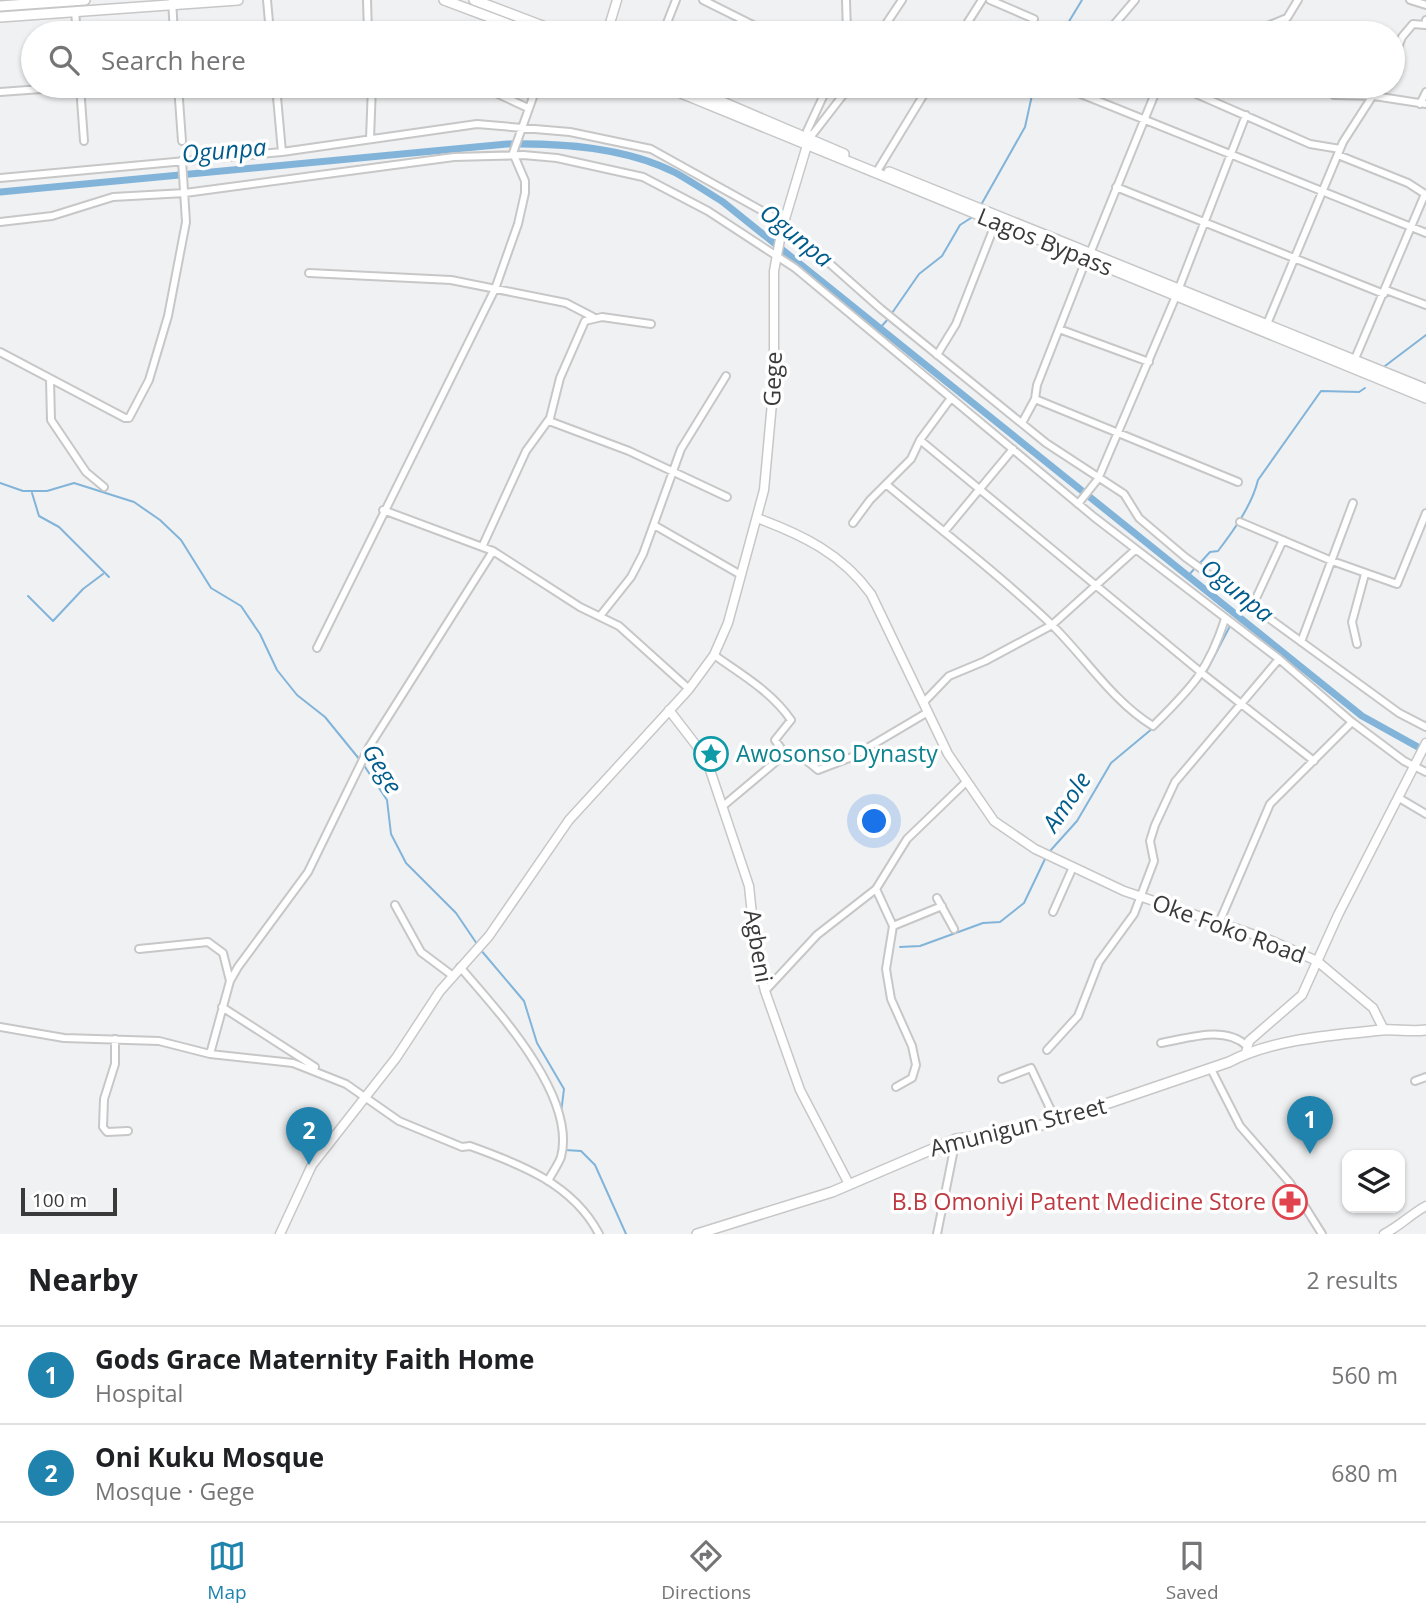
<!DOCTYPE html>
<meta charset="utf-8">
<style>
:root{--surface:#fff;--page:#f2f2f2;--text:#202124;--muted:#757577;--line:#e0e0e0;--accent:#1f83ad}
body{margin:0;font-family:"Open Sans",sans-serif;background:var(--page);color:var(--text)}
.controls{position:absolute;right:21px;bottom:21px;display:grid;overflow:hidden;border-radius:14px;box-shadow:0 2px 5px #0004}
.controls button{width:63px;height:63px;display:grid;place-items:center;padding:0;border:0;border-bottom:2px solid var(--line);background:var(--surface);color:var(--text);font:35px sans-serif}
.scale{position:absolute;left:21px;bottom:18px;width:96px;box-sizing:border-box;padding-left:7px;border:4px solid #3a3a3b;border-top:0;font-size:19px;line-height:24px;white-space:nowrap;color:#3a3a3b;-webkit-text-stroke:5px #fff;paint-order:stroke}
.you{position:absolute;left:875px;top:822px;width:24px;height:24px;margin:-18px;border:5px solid #fff;border-radius:50%;background:#1a73e8;box-shadow:0 0 0 10px #1a73e833}
.badge{display:grid;place-items:center;width:46px;height:46px;border-radius:50%;background:var(--accent);color:#fff;font-size:23px;font-weight:700}
.pin{position:absolute;translate:-50% -58px;filter:drop-shadow(0 2px 4px #0008)}
.pin::after{content:'';position:absolute;top:37px;width:24px;height:21px;background:inherit;clip-path:polygon(0 0,100% 0,50% 100%)}
.list{margin:0;padding:0;list-style:none}
h2{display:flex;justify-content:space-between;align-items:center;height:91px;margin:0;padding:0 28px;font-size:30px}
h2 small{font-size:23px;font-weight:400;color:var(--muted)}
.list li{display:grid;grid-template-columns:46px 1fr auto;gap:21px;align-items:center;box-sizing:border-box;height:98px;padding:0 28px;border-top:2px solid var(--line)}
.list b{display:block;font-size:26px;white-space:nowrap}
.list p{margin:0;font-size:23px;white-space:nowrap;color:var(--muted)}
.list em{font-size:23px;font-style:normal;color:var(--muted)}
.icon{flex:none;width:38px;height:38px;fill:none;stroke:currentColor;stroke-width:2;stroke-linecap:round;stroke-linejoin:round}
.map{position:relative;flex:none;width:1426px;height:1234px;overflow:hidden}
.search{position:absolute;background:var(--surface);box-shadow:0 2px 5px #0004;left:21px;right:21px;top:21px;height:77px;display:flex;align-items:center;gap:18px;box-sizing:border-box;padding:0 24px;border-radius:38px;color:var(--muted);font-size:26px}
.sheet{height:287px;background:var(--surface)}
nav{display:flex;justify-content:space-around;align-items:center;box-sizing:border-box;height:98px;border-top:2px solid var(--line);background:var(--surface);font-size:19px;color:var(--muted)}
nav a{display:grid;justify-items:center;gap:4px}
nav .on{color:var(--accent)}
.map>svg:first-child{display:block}
.lines{fill:none;stroke-linecap:round;stroke-linejoin:round}
.stream{stroke:#82b4da;stroke-width:2}
.canal{stroke:#82b4da;stroke-width:7}
.minor-casing{stroke:#c7c7c8;stroke-width:10}
.tertiary-casing{stroke:#c7c7c8;stroke-width:11}
.secondary-casing{stroke:#c7c7c8;stroke-width:12}
.minor{stroke:#fff;stroke-width:6}
.tertiary{stroke:#fff;stroke-width:8}
.secondary{stroke:#fff;stroke-width:9}
.labels{text-anchor:middle;stroke-width:7;stroke-linejoin:round;paint-order:stroke}
.street-label{font-size:23px;fill:#3a3a3b;stroke:#fff}
.culture-label{font-size:23px;fill:#0d838f;stroke:#fff;text-anchor:start}
.health-label{font-size:23px;fill:#be3a42;stroke:#fff;text-anchor:end}
.water-label{font-size:24px;font-style:italic;fill:#005c8c;stroke:#fff}
</style>
<div class="map">
<svg width="1426" height="1234" viewBox="0 0 1426 1234">
<rect width="100%" height="100%" fill="#f0f1f2"/>
<g class="lines">
<path class="stream" d="M1062,33l20,-33
M981,205l44,-78 9,-41
M892,313l27,-39 23,-18 18,-31 14,-9
M880,328l9,-10
M1385,366l41,-31
M0,483l23,8h24l27,-8 60,19 26,18 21,20 30,48 30,18 19,28 17,36 20,25 28,22 35,43
M32,493l7,23 20,11 50,50
M1199,564l11,-12 8,-1c16,-21 34,-46 40,-71l63,-89 38,1 6,-4
M1188,576l7,-8
M28,596l25,25 30,-32 20,-15
M1205,674l25,-48
M1166,718l36,-40
M363,764l24,36 4,34 15,29 50,50 21,31
M1050,851l27,-30 34,-58 42,-35
M900,947l20,-1 63,-23 17,-1 24,-19 21,-44
M480,949l44,52 13,42 27,46 -3,24
M565,1147v3l16,1 14,14 31,69"/>
<path class="canal" d="M0,192l507,-48c55,-1 119,3 169,29 16,9 31,19 47,29l639,514 63,35"/>
<g class="minor-casing">
<path id="minor" d="M172,0l2,33
M267,0l3,33
M367,0l1,33
M703,0l66,33
M846,0l1,33
M990,0l44,19
M1410,0l16,5
M75,12l2,21
M663,33l13,-33
M880,33l22,-33
M961,33l21,-33
M1107,33l28,-33
M1250,33l37,-15 11,-18
M1393,60l9,-23 11,-13 12,1 1,-5
M80,86l4,55
M178,86l4,55
M276,86l6,66
M481,86l47,22
M1061,86l365,147
M1178,86l132,58 30,5
M1280,86l5,2
M0,92l83,-6
M1334,95l40,1 52,8
M1420,104l6,-12
M811,138l-4,-7 21,-45
M370,139l2,-53
M809,139l41,-53
M1338,155l70,28 17,11 -71,167
M879,168l50,-82
M0,178l282,-26 195,-28 93,8 81,17 133,74 97,86 165,134 78,51 15,24 46,39 214,156 27,14
M1116,187l268,107
M0,222l52,-6 61,-19 72,-4 269,-36 69,-2 34,3 86,19 65,34 87,57 299,249 185,142 73,63 52,39 22,11
M1091,251l67,-165
M1086,260l-49,125 -2,14 203,83
M309,273l142,7 115,23 27,14
M1179,288l67,-173
M1386,290l40,15
M1267,324l76,-182 36,-56
M1059,329l90,33
M0,352l125,66h4l20,-38 19,-64 18,-94 -4,-62
M937,355l19,-31 40,-102
M50,379l1,41 35,52 18,15
M549,421l80,30 98,46
M1022,423l13,-24
M920,440l283,234 111,87
M887,485c55,46 113,90 164,139 34,33 61,77 102,102 38,-38 55,-54 72,-107
M1078,504l20,-25 78,-183
M383,510l110,41 87,56 39,19 70,63
M1240,522l92,39 65,23 29,-71
M853,523l17,-23 41,-41 9,-19 31,-42
M654,525l87,50
M944,532l69,-83
M483,545l43,-94 24,-33 10,-40 25,-57 17,-4 49,7
M1252,607l31,-67
M600,616l31,-39 12,-23 38,-105 45,-73
M1301,642l52,-139
M1357,644l-5,-22 13,-48
M317,648l178,-359 23,-65 7,-31v-12l-12,-28 24,-67
M714,655c27,19 58,37 77,65l-16,20 10,14 15,1 18,15 34,-13 76,-45
M924,702l25,-26 36,-15 67,-36 83,-75
M1399,798l27,16
M723,806l62,-52
M876,889l17,37 -7,43 5,30 21,47 4,19 -4,13 -16,9
M937,898l17,31
M395,905l26,47 32,24
M1053,912l20,-45
M1219,923l51,-119 82,-82
M893,926l49,-20
M139,949l69,-7 15,11 7,28
M460,967c37,43 117,129 101,190 -3,8 -9,16 -13,24
M765,991l52,-56 59,-46 31,-50 58,-56
M222,1007l93,60
M0,1027l64,11 95,3 51,13 83,9 53,21 53,37 63,26 8,-1c50,18 103,38 129,88
M115,1039v25l-11,35 -1,28 4,5 21,-1
M1161,1043c28,-5 64,-18 86,3
M1047,1050l31,-34 21,-54 35,-48 20,-53 -4,-20 5,-16 20,-43 104,-123
M210,1054l20,-73 8,-14 70,-95 61,-125 124,-196
M1211,1069l29,57 50,57 32,51
M1002,1079l29,-11 25,53
M1415,1081l11,-4
M937,1234l19,-95"/>
</g>
<g class="tertiary-casing">
<path id="tertiary" d="M607,33l10,-33
M757,518c46,17 85,36 114,76l77,160 46,67 41,28 89,42 146,49 47,21 56,47 11,22
M669,710l37,48 43,128 7,67 9,38 35,99 49,94
M1246,1053l3,-12 53,-46 36,-80 88,-172
M280,1234l32,-69 84,-107 44,-67 49,-55 80,-116 120,-131 25,-34 14,-32 36,-133 10,-109v-110l8,-42 26,-87
M1384,1234c16,-8 27,-20 42,-28"/>
</g>
<g class="secondary-casing">
<path id="secondary" d="M444,0l88,33
M474,0l87,33
M0,6l85,-6
M0,17l238,-17
M664,86l762,312
M685,86l159,68
M889,172l537,217
M697,1234l135,-42 124,-53 64,-8 36,-10 173,-59c43,-23 104,-27 153,-32 15,-1 29,2 44,0"/>
</g>
<use href="#minor" class="minor"/>
<use href="#tertiary" class="tertiary"/>
<use href="#secondary" class="secondary"/>
</g>
<defs>
<g id="sight-ring" transform="scale(1.75)"><circle r="9.5" fill="#fff" stroke="#0f9aa8" stroke-width="1.5"/><path d="M0-6L1.8-2.2L6-1.7L2.9 1.2L3.7 5.4L0 3.3L-3.7 5.4L-2.9 1.2L-6-1.7L-1.8-2.2Z" fill="#0f9aa8"/></g>
<g id="pharmacy-ring" transform="scale(1.75)"><circle r="9.5" fill="#fff" stroke="#e0444e" stroke-width="1.5"/><path d="M-2-6h4v4h4v4h-4v4h-4v-4h-4v-4h4Z" fill="#e0444e"/></g>
</defs>
<g fill-rule="evenodd">
<use href="#sight-ring" x="711" y="754"/>
<use href="#pharmacy-ring" x="1290" y="1202"/>
</g>
<g class="labels">
<g class="street-label">
<text transform="translate(1045 242) rotate(22)" y="8">Lagos Bypass</text>
<text transform="translate(773 379) rotate(-88)" y="8">Gege</text>
<text transform="translate(1229 929) rotate(20)" y="8">Oke Foko Road</text>
<text transform="translate(758 946) rotate(80)" y="8">Agbeni</text>
<text transform="translate(1018 1127) rotate(-14)" y="8">Amunigun Street</text>
</g>
<g class="culture-label">
<text x="736" y="762">Awosonso Dynasty</text>
</g>
<g class="health-label">
<text x="1266" y="1210">B.B Omoniyi Patent Medicine Store</text>
</g>
<g class="water-label">
<text transform="translate(224 151) rotate(-5)" y="8">Ogunpa</text>
<text transform="translate(796 236) rotate(39)" y="8">Ogunpa</text>
<text transform="translate(1237 591) rotate(39)" y="8">Ogunpa</text>
<text transform="translate(382 769) rotate(59)" y="8">Gege</text>
<text transform="translate(1067 802) rotate(-56)" y="8">Amole</text>
</g>
</g>
</svg>
<div class="controls">
<button><svg class="icon" aria-label="layers" viewBox="0 0 24 24"><path d="M12 4l9 5-9 5-9-5zM3 14l9 5 9-5"/></svg></button>
</div>
<div class="scale">100 m</div>
<div class="you"></div>
<div class="pin badge" style="left:1310px;top:1154px">1</div>
<div class="pin badge" style="left:309px;top:1165px">2</div>
<div class="search"><svg class="icon" aria-label="search" viewBox="0 0 24 24"><circle cx="10" cy="10" r="6"/><path d="M15 15l6 6"/></svg>Search here</div>
</div>
<section class="sheet">
<h2>Nearby<small>2 results</small></h2>
<ul class="list">
<li><span class="badge">1</span><div><b>Gods Grace Maternity Faith Home</b><p>Hospital</p></div><em>560 m</em></li>
<li><span class="badge">2</span><div><b>Oni Kuku Mosque</b><p>Mosque · Gege</p></div><em>680 m</em></li>
</ul>
</section>
<nav>
<a class="on"><svg class="icon" aria-label="map" viewBox="0 0 24 24"><path d="M3 6l6-2 6 2 6-2v14l-6 2-6-2-6 2zM9 4v14M15 6v14"/></svg>Map</a>
<a><svg class="icon" aria-label="directions" viewBox="0 0 24 24"><path d="M12 3l9 9-9 9-9-9zM9 14v-3h6M13 9l2 2-2 2"/></svg>Directions</a>
<a><svg class="icon" aria-label="saved" viewBox="0 0 24 24"><path d="M7 4h10v16l-5-4-5 4z"/></svg>Saved</a>
</nav>
